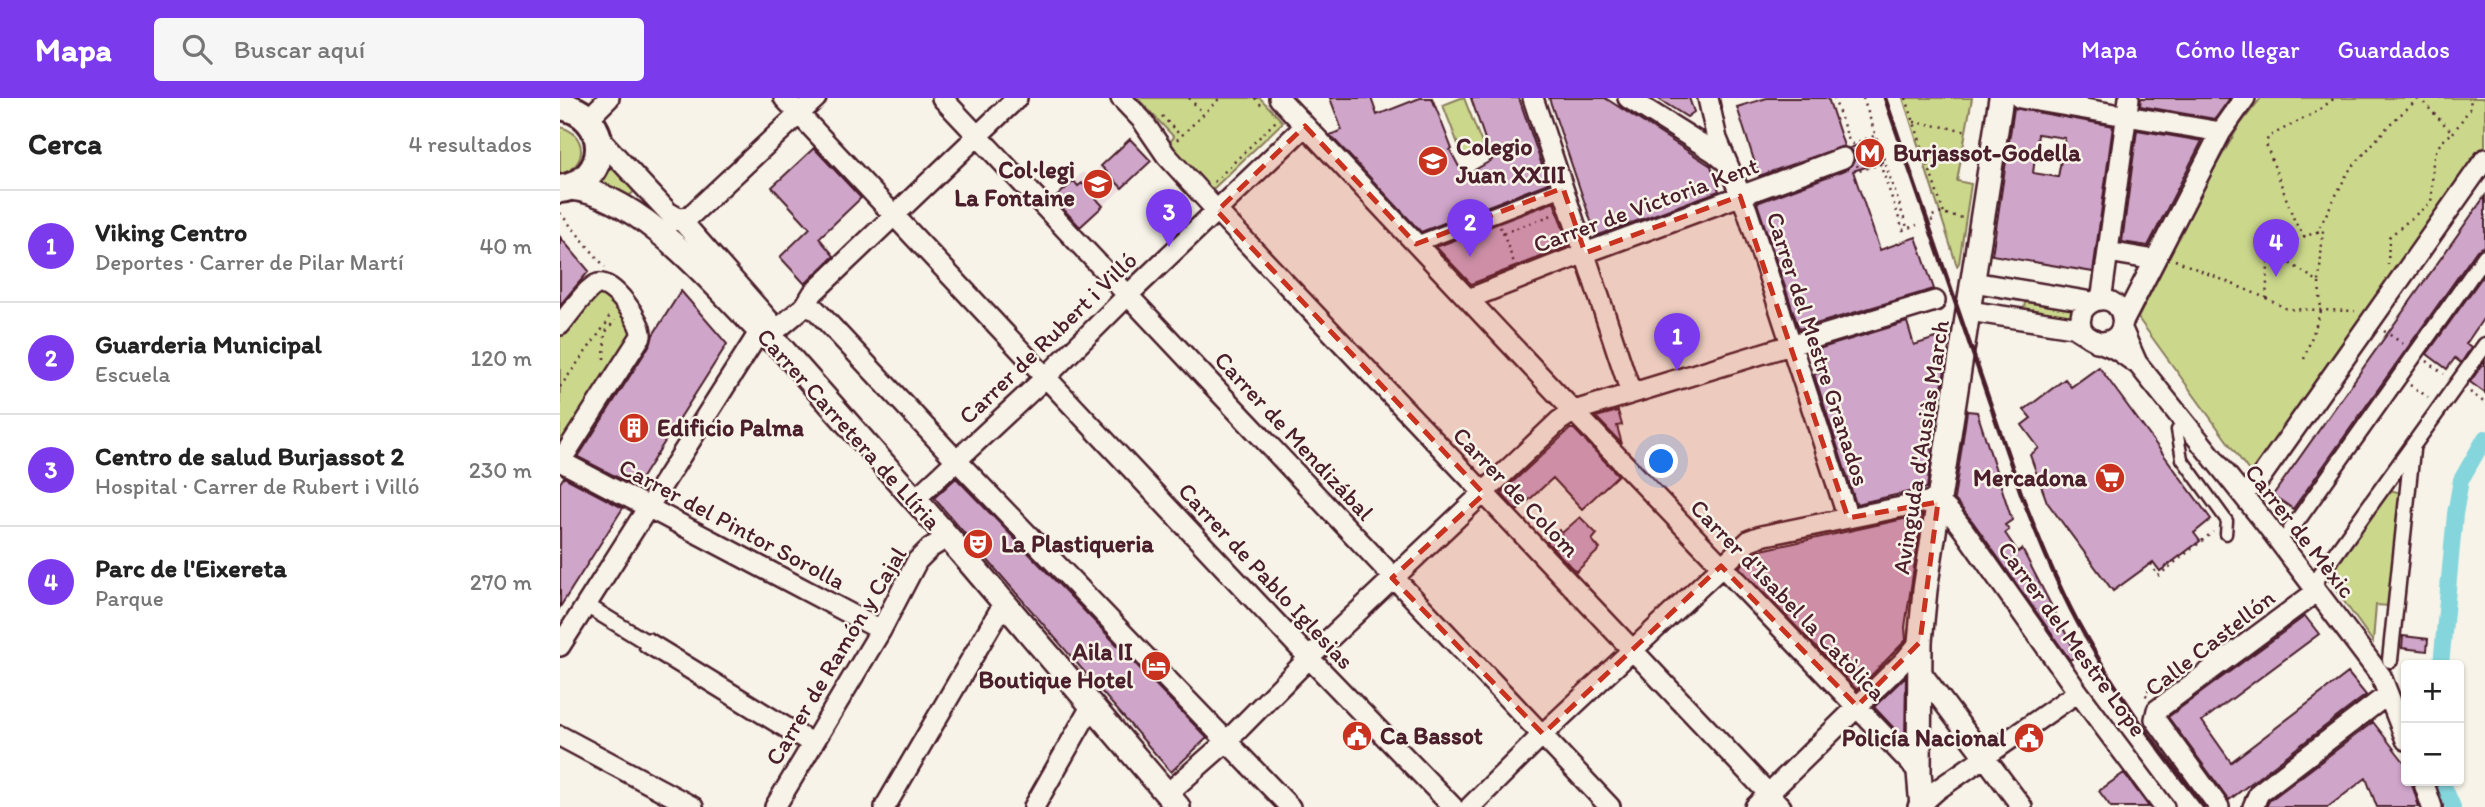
<!DOCTYPE html>
<html lang="es">
<meta charset="utf-8">
<style>
:root{--surface:#fff;--page:#f6f6f6;--text:#222;--muted:#767676;--line:#e0e0e0;--accent:#7c3aed}
body{margin:0;font-family:Itim,sans-serif;background:var(--page);color:var(--text)}
.controls{position:absolute;right:21px;bottom:21px;display:grid;overflow:hidden;border-radius:7px;box-shadow:0 2px 5px #0004}
.controls button{width:63px;height:63px;display:grid;place-items:center;padding:0;border:0;border-bottom:2px solid var(--line);background:var(--surface);color:var(--text);font:35px sans-serif}
.you{position:absolute;left:1102px;top:364px;width:24px;height:24px;margin:-18px;border:5px solid #fff;border-radius:50%;background:#1a73e8;box-shadow:0 0 0 10px #1a73e833}
.badge{display:grid;place-items:center;width:46px;height:46px;border-radius:50%;background:var(--accent);color:#fff;font-size:23px;font-weight:700}
.pin{position:absolute;translate:-50% -58px;filter:drop-shadow(0 2px 4px #0008)}
.pin::after{content:'';position:absolute;top:37px;width:24px;height:21px;background:inherit;clip-path:polygon(0 0,100% 0,50% 100%)}
.list{margin:0;padding:0;list-style:none}
h2{display:flex;justify-content:space-between;align-items:center;height:91px;margin:0;padding:0 28px;font-size:30px}
h2 small{font-size:23px;font-weight:400;color:var(--muted)}
.list li{display:grid;grid-template-columns:46px 1fr auto;gap:21px;align-items:center;box-sizing:border-box;height:112px;padding:0 28px;border-top:2px solid var(--line)}
.list b{display:block;font-size:26px;white-space:nowrap}
.list p{margin:0;font-size:23px;white-space:nowrap;color:var(--muted)}
.list em{font-size:23px;font-style:normal;color:var(--muted)}
.icon{flex:none;width:38px;height:38px;fill:none;stroke:currentColor;stroke-width:2;stroke-linecap:round;stroke-linejoin:round}
.map{position:relative;flex:none;width:1925px;height:709px;overflow:hidden}
header{display:flex;align-items:center;gap:42px;box-sizing:border-box;height:98px;padding:0 35px;background:var(--accent);color:#fff}
header strong{font-size:33px}
nav{display:flex;gap:38px;margin-inline-start:auto;font-size:24px}
.search{width:490px;height:63px;background:var(--page);display:flex;align-items:center;gap:18px;box-sizing:border-box;padding:0 24px;border-radius:7px;color:var(--muted);font-size:26px}
main{display:flex}
aside{flex:1;background:var(--surface)}
.map>svg:first-child{display:block}
.built{fill:#ebdcdf}
.green{fill:#cbd88c;stroke:#8a7c5c;stroke-width:2}
.lines{fill:none;stroke-linecap:round;stroke-linejoin:round}
.stream{stroke:#6d8c95;stroke-width:4.5}
.canal{stroke:#84d5dc;stroke-width:16}
.building{fill:#cfa5c9;stroke:#4a1f2b;stroke-width:2;fill-rule:evenodd}
.service-casing{stroke:#4a1f2b;stroke-width:15}
.pedestrian-casing{stroke:#4a1f2b;stroke-width:19}
.minor-casing{stroke:#4a1f2b;stroke-width:24}
.tertiary-casing{stroke:#4a1f2b;stroke-width:28}
.secondary-casing{stroke:#4a1f2b;stroke-width:32}
.path{stroke:#4a1f2b;stroke-width:2.5;stroke-dasharray:2 5;stroke-linecap:butt}
.service{stroke:#f7f3e8;stroke-width:10}
.pedestrian{stroke:#f7f3e8;stroke-width:14}
.minor{stroke:#f7f3e8;stroke-width:19}
.tertiary{stroke:#f7f3e8;stroke-width:23}
.secondary{stroke:#f7f3e8;stroke-width:26}
.rail{stroke:#4a1f2b;stroke-width:4.5}
.marked{fill:#c8321e;fill-opacity:0.2;stroke:#c8321e;stroke-width:5;stroke-dasharray:14 9;stroke-linejoin:round}
.labels{text-anchor:middle;stroke-width:5;stroke-linejoin:round;paint-order:stroke}
.poi-label{font-size:24px;font-weight:bold;fill:#4a1f2b;stroke:#f7f3e8;text-anchor:start}
.street-label{font-size:24px;fill:#4a1f2b;stroke:#f7f3e8}
</style>
<header>
<strong>Mapa</strong>
<div class="search"><svg class="icon" aria-label="search" viewBox="0 0 24 24"><circle cx="10" cy="10" r="6"/><path d="M15 15l6 6"/></svg>Buscar aquí</div>
<nav><a>Mapa</a><a>Cómo llegar</a><a>Guardados</a></nav>
</header>
<main>
<aside>
<h2>Cerca<small>4 resultados</small></h2>
<ul class="list">
<li><span class="badge">1</span><div><b>Viking Centro</b><p>Deportes · Carrer de Pilar Martí</p></div><em>40 m</em></li>
<li><span class="badge">2</span><div><b>Guarderia Municipal</b><p>Escuela</p></div><em>120 m</em></li>
<li><span class="badge">3</span><div><b>Centro de salud Burjassot 2</b><p>Hospital · Carrer de Rubert i Villó</p></div><em>230 m</em></li>
<li><span class="badge">4</span><div><b>Parc de l'Eixereta</b><p>Parque</p></div><em>270 m</em></li>
</ul>
</aside>
<div class="map">
<svg width="1925" height="709" viewBox="0 0 1925 709">
<rect width="100%" height="100%" fill="#f7f3e8"/>
<filter id="ink" filterUnits="userSpaceOnUse"><feTurbulence type="fractalNoise" baseFrequency=".0143" numOctaves="2"/><feDisplacementMap in="SourceGraphic" scale="14" xChannelSelector="R" yChannelSelector="G"/><feConvolveMatrix kernelMatrix="1 2 1 2 8 2 1 2 1" color-interpolation-filters="sRGB"/></filter>
<g filter="url(#ink)">
<path class="built" d="M570,41l21,22 -71,67 -27,-28 30,-28 6,5z"/>
<path class="green" d="M577,0h123l23,24 -71,68 -43,-47 5,-6z
M901,0h3l20,51 -21,8 -20,-52z
M1343,0h69l-15,83 14,3 -12,79 -2,3z
M1701,0h224v52l-231,328 -116,-160 75,-147 26,-45z
M0,29c28,6 28,41 0,47z
M48,61l31,28 -11,10 -32,-11z
M43,194l29,32 1,10 -73,116v-115l33,-41z
M1465,204l49,7 -1,8 -49,-7z
M1830,392l11,3 -11,113 -14,-1 -3,37 -45,-63z"/>
<g class="lines">
<path class="stream" d="M1884,537h1"/>
<path class="canal" d="M1881,567l14,-151 6,-34 24,-42
M1882,683l11,26"/>
</g>
<path class="building" d="M770,0h41l6,17 43,-17h12l20,51 -2,1 14,26 28,-16 -21,-62h48l29,85 -127,49 -91,-97 12,-5z
M989,0h56l106,68 8,25 -123,45z
M1097,0h32l5,14 -7,5z
M1207,0h61l16,48 -85,30 -22,-69z
M1581,0h89l-15,21 -75,-13z
M1454,10l99,18 -20,146 -101,-17zM1478,36l27,4 -7,39 -25,-4z
M1577,32l65,11 -54,105 -26,-4z
M570,41l21,22 -29,27 -21,-22z
M1315,41l7,23 -29,9 27,79 36,-13 18,52 -135,40 -42,-126 91,-34 7,-10 -1,-6 -4,-5z
M254,50l47,50 -42,40 15,18 -29,28 -25,-27 30,-29 -38,-41z
M514,83l4,5 4,-3 21,23 -23,21 -26,-28z
M1925,98v50l-8,4 -184,259 -20,-14z
M994,104l15,44 -98,38 -35,-37z
M0,139l29,34 -29,34z
M1925,175v43l-19,28 5,4 -10,15 -6,-5 -8,11 -20,-15z
M121,193l46,53 -91,143 -58,-30 73,-114 2,-8z
M1347,224l7,23 22,-7 6,19 5,-1 -10,65 -13,4 8,26 -5,37 -71,16 -42,-130 8,-2 -7,-22z
M1925,263v32l-15,-11z
M1539,269l112,152 -17,14 6,8 -40,30 -7,-9 -40,29 -66,-89 -17,-47 9,-7 -17,-23 9,-7 -7,-8 41,-31 6,8z
M1058,313l4,14 -5,1 5,18 -26,-27z
M1407,313l10,1 35,108 -7,5 4,5 -4,3 13,19 4,-3 55,106 -7,5 -97,-138 -19,-23z
M1010,331h4l44,46 -36,34 -29,-31 -36,33 -16,-18z
M4,379l59,31 -63,99v-124z
M396,380l251,260 -36,34 -237,-274z
M1362,417l-17,112 1,13 -49,50 -118,-123 18,-16z
M1020,419l17,17 -5,6 8,9 -24,23 -29,-30 12,-12 3,3z
M1745,518l14,18 -117,87 29,41 117,-89 18,22 -137,105 -61,-83z
M1843,538l25,3 -1,12 -25,-3z
M1346,578l-1,64 -31,-33z
M1813,624l32,41 1,18h5l8,26h-42l-11,-29 -38,29h-62l3,-6z
M1564,675l25,34h-38l-12,-16z"/>
<g class="lines">
<g class="service-casing">
<path id="service" d="M1623,324l-6,8 5,29 45,62 -1,13"/>
</g>
<g class="pedestrian-casing">
<path id="pedestrian" d="M856,146l147,-56
M1730,433l195,-275
M1752,488l173,-241
M26,507l62,38
M1830,562l22,-210"/>
</g>
<g class="minor-casing">
<path id="minor" d="M224,0l525,560 144,149
M382,0l668,709
M561,0l21,22 24,35 51,56 564,596
M719,0l284,302 356,372
M973,0l98,295
M1068,0l86,54 12,10
M1148,0l9,41 30,71 101,308
M1460,0l201,34
M28,21l21,-21
M38,39l70,75 12,7 94,107 6,1 25,-21 8,-13 204,-195
M112,123l18,-5 126,-118
M1548,154l47,8
M1413,184l119,20
M908,201l117,-46 258,-95
M1538,202l4,-6 2,-14 25,-182
M245,208l11,4 140,150 334,347
M1409,213l104,16 13,8
M1563,224l98,-190 24,-34
M0,227c8,-9 27,-38 38,-41 15,-3 45,38 43,52l-81,126
M1562,231l15,34 129,161 115,152 25,64
M1537,244c38,3 30,-51 -2,-41 -7,3 -13,8 -14,16 -5,21 18,24 32,31 8,4 15,10 23,15
M0,363l321,169
M1682,396l16,-13 227,-322
M354,402l132,-123 82,-82 177,-169
M88,545l165,101
M0,548l200,-315
M1360,573l102,136
M0,638l133,71
M1863,683l9,26
M607,696l59,-52 83,-84 250,-237 15,-10 361,-110
M215,709l106,-177 36,-69 13,-13 18,-11
M325,709l119,-204
M474,709l58,-102
M910,709l73,-73 207,-194 11,-4 170,-35c15,2 22,16 32,28l115,163 86,115
M1195,709l151,-148 14,-17
M1358,709l19,-17 141,-98
M1659,709l-64,-88 2,-9 159,-118
M1693,709l6,-14 128,-98"/>
</g>
<g class="tertiary-casing">
<path id="tertiary" d="M10,90c68,6 141,93 187,140 7,8 17,13 25,21l166,188 230,270
M1362,709l-3,-35 1,-130 5,-52 76,-492"/>
</g>
<g class="secondary-casing">
<path id="secondary" d="M0,8c52,8 52,76 0,83"/>
</g>
<path class="path" d="M629,0l14,15
M695,0l7,8
M1274,0l15,43
M1303,0l44,129
M1346,0l38,116
M1859,0l34,35 18,-26 -1,-9
M602,18l19,20
M1354,24l55,9
M617,42l43,-42
M1292,46l25,-9
M1297,67l2,6 21,-7 23,66 14,-5
M654,84l62,-61
M0,115l45,54
M1371,123l2,-1 -1,-4 10,-3 21,5
M940,129l3,6 49,-18
M1757,134l6,-2 -4,52 -50,-32 48,-18 31,-60 42,-48 29,-26
M943,135l11,30
M1745,139l-10,-15 -29,-78 2,-7 48,-25 19,-14
M1615,162l91,38 3,-48
M1828,167l1,-28 42,-35c4,-29 -6,-52 22,-69
M1706,200l21,11 68,2
M1824,233l21,14
M44,261l1,-26 10,-13
M1744,261l17,-48 -2,-29
M1867,263l17,13
M1850,287l18,12
M0,289l46,-63 5,-12
M1910,294l15,11
M1591,466l7,12 55,-44
M1587,598l-2,-2 8,-10"/>
<use href="#service" class="service"/>
<use href="#pedestrian" class="pedestrian"/>
<use href="#minor" class="minor"/>
<use href="#tertiary" class="tertiary"/>
<use href="#secondary" class="secondary"/>
<path class="rail" d="M1325,0l137,398c17,43 34,86 56,127 36,66 79,126 126,184"/>
</g>
</g>
<path class="marked" d="M745,28l111,118 147,-56 22,65 155,-57 108,322 90,-16 -18,140 -63,64 -136,-140 -178,168 -151,-156 92,-84 -267,-283z"/>
<defs>
<g id="metro-disc" transform="scale(1.575)"><circle r="9.5" fill="#c8321e" stroke="#f7f3e8"/><path d="M-5.5 5V-5H-3L0 0L3-5H5.5V5H3V-.5L0 4L-3-.5V5Z" fill="#fff"/></g>
<g id="school-disc" transform="scale(1.575)"><circle r="9.5" fill="#c8321e" stroke="#f7f3e8"/><path d="M0-5L7-2L0 1L-7-2ZM-4 1L0 2.5L4 1V4Q0 6-4 4Z" fill="#fff"/></g>
<g id="building-disc" transform="scale(1.575)"><circle r="9.5" fill="#c8321e" stroke="#f7f3e8"/><path d="M-4-6H4V6H1V3H-1V6H-4ZM-2.5-4.3h1.7v1.8h-1.7ZM.8-4.3h1.7v1.8H.8ZM-2.5-1h1.7V.8h-1.7ZM.8-1h1.7V.8H.8Z" fill="#fff"/></g>
<g id="supermarket-disc" transform="scale(1.575)"><circle r="9.5" fill="#c8321e" stroke="#f7f3e8"/><path d="M-6-5.5h2.5l.6 2H6L4.5 2H-2.5L-4.4-4H-6ZM-1.5 3.2a1.3 1.3 0 1 0 .1 0ZM3 3.2a1.3 1.3 0 1 0 .1 0Z" fill="#fff"/></g>
<g id="theatre-disc" transform="scale(1.575)"><circle r="9.5" fill="#c8321e" stroke="#f7f3e8"/><path d="M-5-5.5Q0-4 5-5.5V0Q5 5 0 6Q-5 5-5 0ZM-3.3-2.5H-1v1.5H-3.3ZM1-2.5H3.3v1.5H1ZM-2.8 1Q0 5.5 2.8 1Z" fill="#fff"/></g>
<g id="hotel-disc" transform="scale(1.575)"><circle r="9.5" fill="#c8321e" stroke="#f7f3e8"/><path d="M-6-4.5h1.5V1H6V5H4.5V3h-9V5H-6ZM-4 0a1.8 1.8 0 1 1 3.6 0ZM.5 0V-2.5h3Q6-2.5 6 0Z" fill="#fff"/></g>
<g id="civic-disc" transform="scale(1.575)"><circle r="9.5" fill="#c8321e" stroke="#f7f3e8"/><path d="M-.6-6.5H3V-4.5H.6V-3L4-1V1h2V6H-6V1h2V-1L-.6-3ZM-1.2 2.5V6h2.4V2.5Z" fill="#fff"/></g>
</defs>
<g fill-rule="evenodd">
<use href="#metro-disc" x="1310" y="55"/>
<use href="#school-disc" x="873" y="63"/>
<use href="#school-disc" x="538" y="86"/>
<use href="#building-disc" x="74" y="330"/>
<use href="#supermarket-disc" x="1550" y="380"/>
<use href="#theatre-disc" x="418" y="446"/>
<use href="#hotel-disc" x="596" y="568"/>
<use href="#civic-disc" x="797" y="638"/>
<use href="#civic-disc" x="1469" y="640"/>
</g>
<g class="labels">
<g class="poi-label">
<text x="896" y="57">Colegio<tspan x="896" dy="28">Juan XXIII</tspan></text>
<text x="1333" y="63">Burjassot-Godella</text>
<text x="515" y="80" text-anchor="end">Col·legi<tspan x="515" dy="28">La Fontaine</tspan></text>
<text x="97" y="338">Edificio Palma</text>
<text x="1527" y="388" text-anchor="end">Mercadona</text>
<text x="441" y="454">La Plastiqueria</text>
<text x="573" y="562" text-anchor="end">Aila II<tspan x="573" dy="28">Boutique Hotel</tspan></text>
<text x="820" y="646">Ca Bassot</text>
<text x="1446" y="648" text-anchor="end">Policía Nacional</text>
</g>
<g class="street-label">
<text transform="translate(1086 107) rotate(-20)" y="8">Carrer de Victoria Kent</text>
<text transform="translate(488 240) rotate(-44)" y="8">Carrer de Rubert i Villó</text>
<text transform="translate(1258 251) rotate(72)" y="8">Carrer del Mestre Granados</text>
<text transform="translate(289 331) rotate(48)" y="8">Carrer Carretera de Llíria</text>
<text transform="translate(734 338) rotate(47)" y="8">Carrer de Mendizábal</text>
<text transform="translate(1361 349) rotate(-81)" y="8">Avinguda d'Ausiàs March</text>
<text transform="translate(956 394) rotate(46)" y="8">Carrer de Colom</text>
<text transform="translate(172 426) rotate(28)" y="8">Carrer del Pintor Sorolla</text>
<text transform="translate(1740 433) rotate(52)" y="8">Carrer de Mèxic</text>
<text transform="translate(706 478) rotate(47)" y="8">Carrer de Pablo Iglesias</text>
<text transform="translate(1228 502) rotate(46)" y="8">Carrer d'Isabel la Catòlica</text>
<text transform="translate(1512 541) rotate(54)" y="8">Carrer del Mestre Lope</text>
<text transform="translate(1650 545) rotate(-38)" y="8">Calle Castellón</text>
<text transform="translate(276 558) rotate(-59)" y="8">Carrer de Ramón y Cajal</text>
</g>
</g>
</svg>
<div class="controls">
<button>+</button>
<button>−</button>
</div>
<div class="you"></div>
<div class="pin badge" style="left:1117px;top:273px">1</div>
<div class="pin badge" style="left:910px;top:159px">2</div>
<div class="pin badge" style="left:609px;top:149px">3</div>
<div class="pin badge" style="left:1716px;top:179px">4</div>
</div>
</main>
